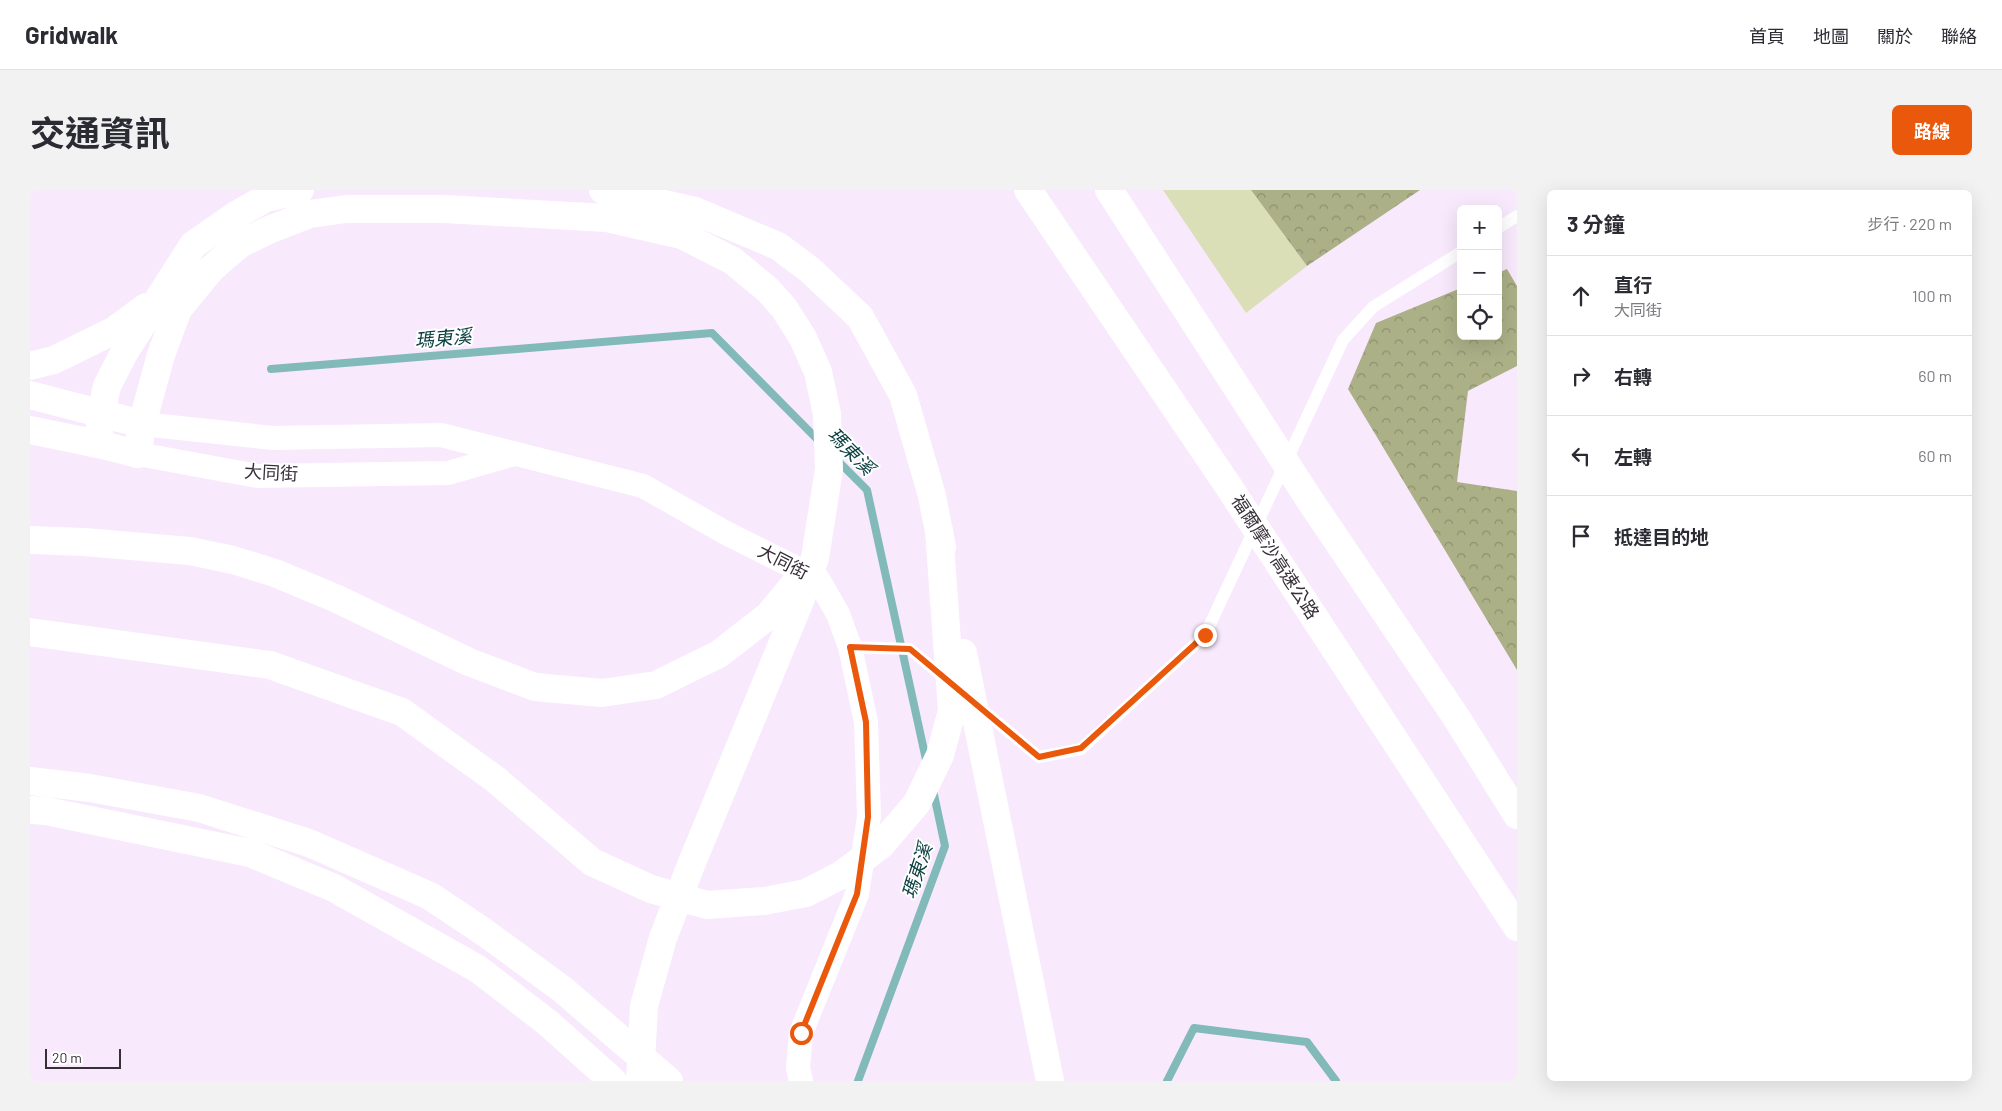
<!DOCTYPE html>
<html lang="zh-TW">
<meta charset="utf-8">
<style>
:root{--surface:#fff;--page:#f2f2f3;--text:#2b2b33;--muted:#7c7c81;--line:#e1e1e2;--accent:#ea580c}
body{margin:0;font-family:Barlow,"Noto Sans TC",sans-serif;background:var(--page);color:var(--text)}
.controls{position:absolute;right:15px;top:15px;display:grid;overflow:hidden;border-radius:8px;box-shadow:0 5px 20px #0002}
.controls button{width:45px;height:45px;display:grid;place-items:center;padding:0;border:0;border-bottom:1px solid var(--line);background:var(--surface);color:var(--text);font:25px sans-serif}
.scale{position:absolute;left:15px;bottom:12px;width:76px;box-sizing:border-box;padding-left:5px;border:2px solid #362f38;border-top:0;font-size:14px;line-height:18px;white-space:nowrap;color:#362f38;-webkit-text-stroke:4px #fff;paint-order:stroke}
.stop{position:absolute;width:15px;height:15px;margin:-11px;border:4px solid #ea580c;border-radius:50%;background:#fff}
.stop.end{background:#ea580c;border-color:#fff;box-shadow:0 1px 5px #0008}
.list{margin:0;padding:0;list-style:none}
h2{display:flex;justify-content:space-between;align-items:center;height:65px;margin:0;padding:0 20px;font-size:21px}
h2 small{font-size:16px;font-weight:400;color:var(--muted)}
.list li{display:grid;grid-template-columns:32px 1fr auto;gap:15px;align-items:center;box-sizing:border-box;height:80px;padding:0 20px;border-top:1px solid var(--line)}
.list b{display:block;font-size:19px;white-space:nowrap}
.list p{margin:0;font-size:16px;white-space:nowrap;color:var(--muted)}
.list em{font-size:16px;font-style:normal;color:var(--muted)}
.icon{flex:none;width:28px;height:28px;fill:none;stroke:currentColor;stroke-width:2;stroke-linecap:round;stroke-linejoin:round}
.map{position:relative;flex:none;width:1487px;height:891px;overflow:hidden;border-radius:8px}
header{display:flex;align-items:center;gap:30px;box-sizing:border-box;height:70px;padding:0 25px;background:var(--surface);border-bottom:1px solid var(--line)}
header strong{font-size:24px}
nav{display:flex;gap:28px;margin-inline-start:auto;font-size:18px}
.intro{display:flex;align-items:center;justify-content:space-between;box-sizing:border-box;height:120px;padding:0 30px}
h1{margin:0;font-size:35px}
.button{padding:12px 22px;border-radius:8px;background:var(--accent);color:#fff;font-size:18px;font-weight:700}
main{display:flex;gap:30px;padding:0 30px}
aside{flex:1;background:var(--surface);border-radius:8px;box-shadow:0 5px 20px #0002}
.map>svg:first-child{display:block}
.grass{fill:#dbdfb7}
.forest{fill:url(#forest-crowns)}
.lines{fill:none;stroke-linecap:round;stroke-linejoin:round}
.stream{stroke:#82b9b9;stroke-width:8}
.lane{stroke:#fff;stroke-width:12}
.street{stroke:#fff;stroke-width:24}
.secondary{stroke:#fff;stroke-width:28}
.highway{stroke:#fff;stroke-width:28}
.route{stroke:#ea580c;stroke-width:6}
.labels{text-anchor:middle;stroke-width:4;stroke-linejoin:round;paint-order:stroke}
.street-label{font-size:18px;fill:#362f38;stroke:#fff}
.water-label{font-size:19px;font-style:italic;fill:#0c4041;stroke:#fff}
</style>
<header>
<strong>Gridwalk</strong>
<nav><a>首頁</a><a>地圖</a><a>關於</a><a>聯絡</a></nav>
</header>
<div class="intro"><h1>交通資訊</h1><a class="button">路線</a></div>
<main>
<div class="map">
<svg width="1487" height="891" viewBox="0 0 1487 891">
<defs>
<pattern id="forest-crowns" width="20" height="18" patternUnits="userSpaceOnUse" patternTransform="scale(1.25)"><rect width="20" height="18" fill="#acb087"/><path d="M2 6a3 3 0 1 1 6 0M12 15a3 3 0 1 1 6 0" fill="none" stroke="#8d906f"/></pattern>
</defs>
<rect width="100%" height="100%" fill="#f8e9fd"/>
<path class="grass" d="M1133,0h88l56,76 -61,47z"/>
<path class="forest" d="M1221,0h169l-113,76z
M1477,79l10,17v80l-49,25 -11,91 60,9v179l-169,-281 28,-66 85,-35v48h37v-63z"/>
<g class="lines">
<path class="stream" d="M241,179l441,-36 108,109
M807,270l30,30 60,274
M828,891l87,-235 -12,-56
M1137,891l27,-53 113,14 29,39"/>
<path class="lane" d="M1468,38l19,-12
M820,457l60,2 37,31
M948,516l61,51 42,-8 124,-114 138,-295 30,-33 88,-55"/>
<path class="street" d="M112,234l131,14 168,-3 202,51 83,47 92,46 20,35 12,33 16,75 3,95 -12,77 -56,139 -3,35 3,13
M108,264l119,22 191,-3 66,-19"/>
<path class="secondary" d="M0,205l112,29
M0,240l68,14 40,10"/>
<path class="highway" d="M573,0l92,21 83,35 32,24 50,47 43,78 29,101 10,51
M998,0l201,297 288,440
M1079,0l200,309 147,218 61,98
M0,176l24,-6 61,-30 31,-23
M68,254l3,-30 6,-28 17,-33 69,-108 43,-30 30,-17 34,-8
M108,264l4,-30 19,-69 17,-46 33,-40 29,-25 31,-15 39,-15 36,-5h98l163,9 75,17 51,26 35,29 16,18 19,30 15,34 9,42 2,55 -14,89 -15,43 -109,264 -28,73 -19,68 -4,75
M0,350l54,2 106,9 43,9 42,13 60,25 134,64 66,25 67,6 54,-8 63,-31 50,-39 33,-40
M0,442l240,33 132,47 93,67 97,83 59,27 56,16 57,-4 42,-8 35,-18 40,-30 36,-42 23,-48 12,-44 -13,-181
M933,463l87,428
M0,591l60,7 109,20 110,35 121,53 54,36 78,57 107,92
M0,620l16,1 204,42 84,35 144,81 70,54 65,58"/>
</g>
<g class="lines">
<path class="route" d="M771,843l56,-139 11,-77 -2,-95 -16,-75 60,2 129,108 42,-9 124,-113"/>
</g>
<g class="labels">
<g class="street-label">
<text transform="translate(241 283) rotate(3)" y="6">大同街</text>
<text transform="translate(1245 367) rotate(57)" y="6">福爾摩沙高速公路</text>
<text transform="translate(753 372) rotate(27)" y="6">大同街</text>
</g>
<g class="water-label">
<text transform="translate(413 148) rotate(-5)" y="7">瑪東溪</text>
<text transform="translate(821 261) rotate(45)" y="7">瑪東溪</text>
<text transform="translate(887 681) rotate(-72)" y="7">瑪東溪</text>
</g>
</g>
</svg>
<div class="controls">
<button>+</button>
<button>−</button>
<button><svg class="icon" aria-label="locate" viewBox="0 0 24 24"><circle cx="12" cy="12" r="6"/><path d="M12 2v4M12 18v4M2 12h4M18 12h4"/></svg></button>
</div>
<div class="scale">20 m</div>
<div class="stop" style="left:771px;top:843px"></div>
<div class="stop end" style="left:1175px;top:445px"></div>
</div>
<aside>
<h2>3 分鐘<small>步行 · 220 m</small></h2>
<ul class="list">
<li><svg class="icon" aria-label="ahead" viewBox="0 0 24 24"><path d="M12 20V5M6 11l6-6 6 6"/></svg><div><b>直行</b><p>大同街</p></div><em>100 m</em></li>
<li><svg class="icon" aria-label="right" viewBox="0 0 24 24"><path d="M7 20v-9h11M14 6l5 5-5 5"/></svg><div><b>右轉</b></div><em>60 m</em></li>
<li><svg class="icon" aria-label="left" viewBox="0 0 24 24"><path d="M17 20v-9H6M10 6l-5 5 5 5"/></svg><div><b>左轉</b></div><em>60 m</em></li>
<li><svg class="icon" aria-label="arrive" viewBox="0 0 24 24"><path d="M6 21V4h12l-3 4 3 4H6"/></svg><div><b>抵達目的地</b></div></li>
</ul>
</aside>
</main>
